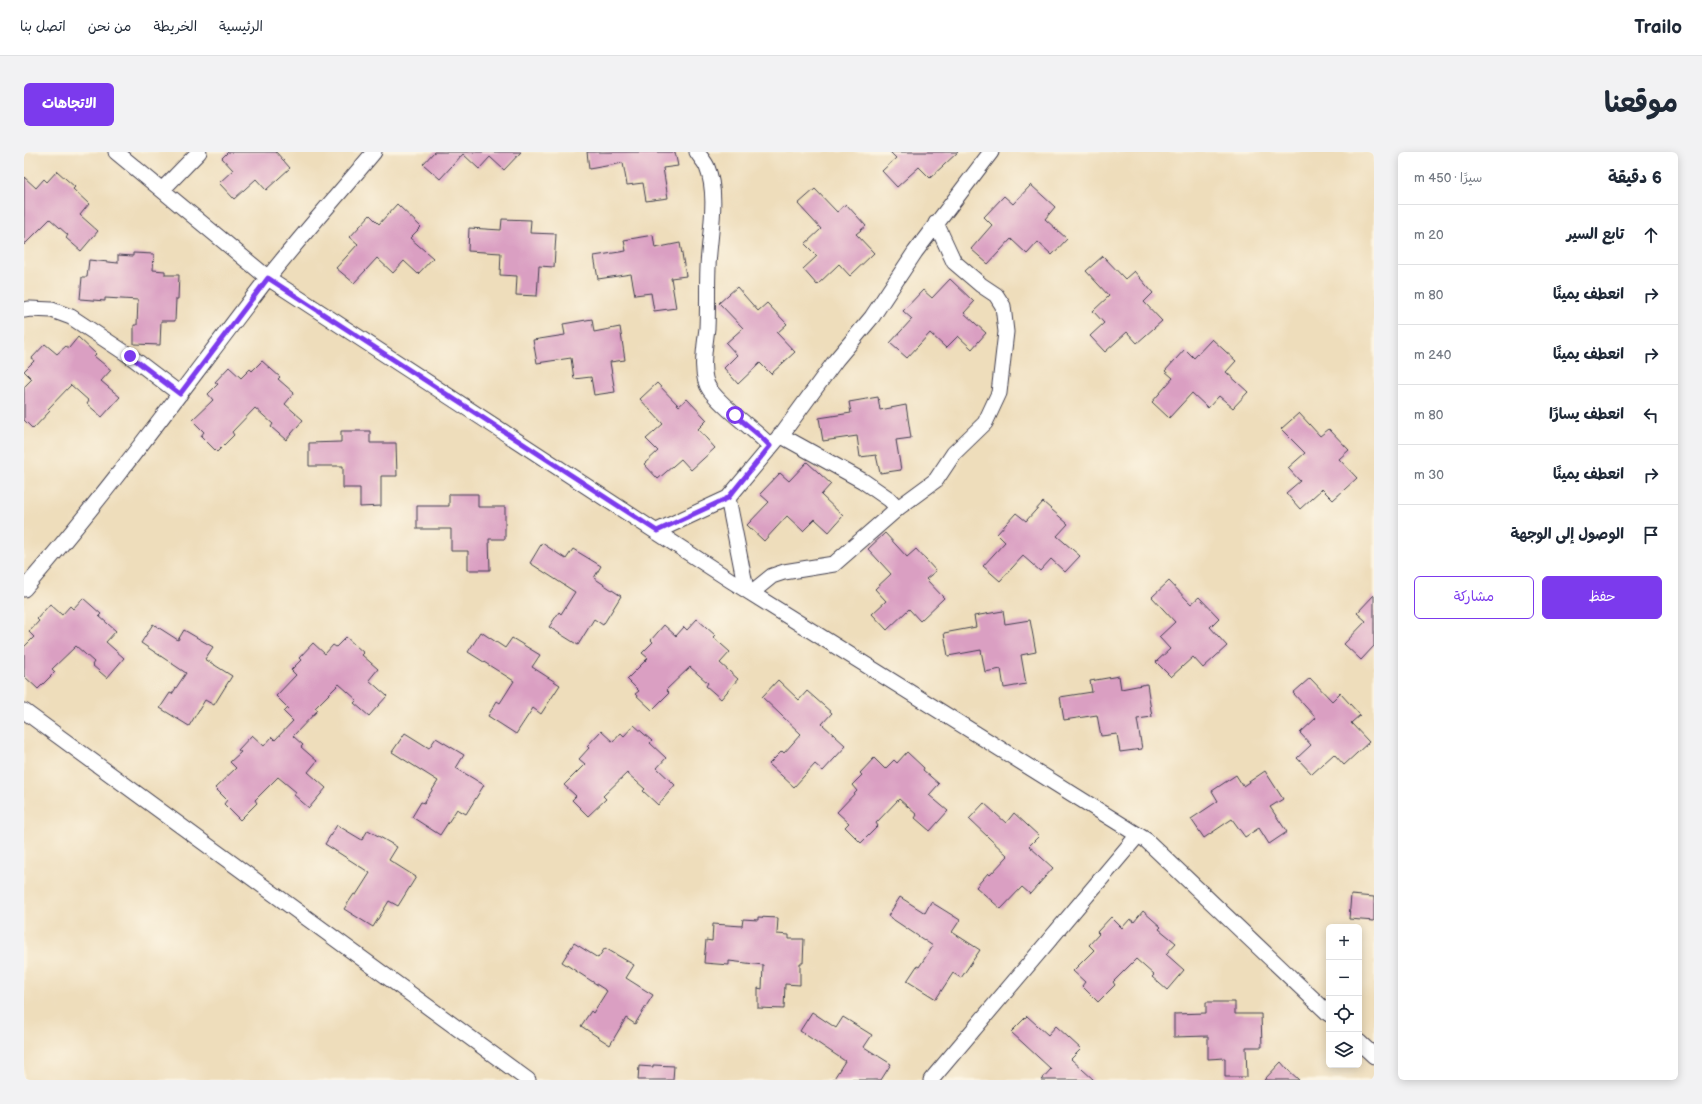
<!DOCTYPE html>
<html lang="ar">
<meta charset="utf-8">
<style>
:root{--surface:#fff;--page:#f2f2f3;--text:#1f2937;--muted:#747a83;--line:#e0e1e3;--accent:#7c3aed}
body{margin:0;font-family:"Balsamiq Sans","Playpen Sans Arabic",sans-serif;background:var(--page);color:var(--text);direction:rtl}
.controls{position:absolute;right:12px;bottom:12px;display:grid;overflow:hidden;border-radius:6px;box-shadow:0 2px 10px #0003}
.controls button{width:36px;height:36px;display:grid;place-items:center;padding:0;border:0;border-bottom:1px solid var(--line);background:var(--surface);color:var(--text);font:20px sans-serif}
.stop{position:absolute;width:12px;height:12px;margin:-9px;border:3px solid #7c3aed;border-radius:50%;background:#fff}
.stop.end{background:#7c3aed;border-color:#fff;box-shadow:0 1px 4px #0008}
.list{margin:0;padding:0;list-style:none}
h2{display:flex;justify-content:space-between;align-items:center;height:52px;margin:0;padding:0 16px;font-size:17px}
h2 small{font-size:13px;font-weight:400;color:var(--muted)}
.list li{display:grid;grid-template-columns:26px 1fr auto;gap:12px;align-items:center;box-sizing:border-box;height:60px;padding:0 16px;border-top:1px solid var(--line)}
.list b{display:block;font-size:15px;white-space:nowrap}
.list em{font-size:13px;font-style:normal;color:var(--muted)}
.actions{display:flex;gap:8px;padding:12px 16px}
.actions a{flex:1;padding:9px 0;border:1px solid var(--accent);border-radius:6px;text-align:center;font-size:14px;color:var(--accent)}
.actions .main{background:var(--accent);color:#fff}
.icon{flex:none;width:22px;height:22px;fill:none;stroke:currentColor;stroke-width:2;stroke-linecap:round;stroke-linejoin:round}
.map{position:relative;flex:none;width:1350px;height:928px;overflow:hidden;direction:ltr;border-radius:6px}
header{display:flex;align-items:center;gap:24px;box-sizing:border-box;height:56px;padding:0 20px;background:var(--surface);border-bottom:1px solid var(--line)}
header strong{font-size:19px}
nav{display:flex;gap:22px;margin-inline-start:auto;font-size:14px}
.intro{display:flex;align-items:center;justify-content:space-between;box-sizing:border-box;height:96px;padding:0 24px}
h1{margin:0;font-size:28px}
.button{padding:10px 18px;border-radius:6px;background:var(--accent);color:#fff;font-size:14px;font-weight:700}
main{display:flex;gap:24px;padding:0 24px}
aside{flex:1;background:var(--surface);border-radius:6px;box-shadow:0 2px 10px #0003}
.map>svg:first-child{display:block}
.building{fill:#da9fc2}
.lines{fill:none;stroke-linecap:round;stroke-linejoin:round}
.minor-casing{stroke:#413e4e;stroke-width:17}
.minor{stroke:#fff;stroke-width:15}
.route{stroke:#7c3aed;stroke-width:5}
</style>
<header>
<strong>Trailo</strong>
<nav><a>الرئيسية</a><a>الخريطة</a><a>من نحن</a><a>اتصل بنا</a></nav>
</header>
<div class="intro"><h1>موقعنا</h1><a class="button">الاتجاهات</a></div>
<main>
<aside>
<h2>6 دقيقة<small>سيرًا · 450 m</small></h2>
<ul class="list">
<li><svg class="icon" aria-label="ahead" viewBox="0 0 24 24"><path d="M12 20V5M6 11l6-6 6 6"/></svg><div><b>تابع السير</b></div><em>20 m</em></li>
<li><svg class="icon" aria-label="right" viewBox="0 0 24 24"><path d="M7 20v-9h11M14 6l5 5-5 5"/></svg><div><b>انعطف يمينًا</b></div><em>80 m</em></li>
<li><svg class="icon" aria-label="right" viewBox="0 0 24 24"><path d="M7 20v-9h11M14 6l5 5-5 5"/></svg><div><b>انعطف يمينًا</b></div><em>240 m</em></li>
<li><svg class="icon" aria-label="left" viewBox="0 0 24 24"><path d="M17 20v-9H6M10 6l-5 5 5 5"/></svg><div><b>انعطف يسارًا</b></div><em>80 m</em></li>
<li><svg class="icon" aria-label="right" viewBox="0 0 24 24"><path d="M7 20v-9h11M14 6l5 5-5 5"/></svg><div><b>انعطف يمينًا</b></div><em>30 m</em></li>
<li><svg class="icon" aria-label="arrive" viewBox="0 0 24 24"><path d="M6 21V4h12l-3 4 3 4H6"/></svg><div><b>الوصول إلى الوجهة</b></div></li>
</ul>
<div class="actions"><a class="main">حفظ</a><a>مشاركة</a></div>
</aside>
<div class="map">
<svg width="1350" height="928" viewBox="0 0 1350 928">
<rect width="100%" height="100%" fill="#fcf5e5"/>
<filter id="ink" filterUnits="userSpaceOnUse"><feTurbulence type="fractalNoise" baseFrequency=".025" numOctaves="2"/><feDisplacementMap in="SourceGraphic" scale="8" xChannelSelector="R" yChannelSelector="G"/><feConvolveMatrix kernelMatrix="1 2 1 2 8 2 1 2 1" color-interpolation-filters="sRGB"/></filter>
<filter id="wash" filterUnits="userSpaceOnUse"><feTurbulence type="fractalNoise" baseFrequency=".012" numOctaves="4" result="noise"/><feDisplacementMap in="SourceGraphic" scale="16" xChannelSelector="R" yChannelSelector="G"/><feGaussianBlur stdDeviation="0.9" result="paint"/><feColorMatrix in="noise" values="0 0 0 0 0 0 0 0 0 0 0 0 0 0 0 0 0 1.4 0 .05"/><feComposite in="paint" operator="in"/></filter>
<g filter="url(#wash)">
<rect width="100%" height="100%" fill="#edb"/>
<g id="blocks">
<path class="building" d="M204,0h48l14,16 -24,22 -10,-11 -22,20 -15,-16 14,-13 -11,-12z
M410,0h87l-17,18 -14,-13 -11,12 -16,-15 -23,25 -17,-15z
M563,0h88l3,14 -15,2 5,30 -22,3 -3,-18 -16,2 -4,-22 -34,6z
M866,0h68l-28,26 -11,-11 -22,20 -15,-16 14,-13z
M33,19l18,16 -2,2 16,15 -9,11 18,16 -17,20 -15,-13 2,-3 -18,-16 -26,26v-68l12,11 8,-9 3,3z
M1007,33l24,22 -10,12 22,20 -15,16 -14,-13 -11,12 -16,-15 -23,25 -17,-15 21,-24 -8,-8 20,-21 9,8z
M791,37l22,23 9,-8 20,22 -10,8 18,19 -24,23 -11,-12 -22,21 -14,-16 14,-13 -12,-12 16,-15 -23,-25z
M373,52l24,23 -11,11 23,20 -15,16 -14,-13 -11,12 -16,-15 -23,25 -18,-15 22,-24 -8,-7 20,-22 9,9z
M478,67l29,1 -1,13 26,1 -2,33 -15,-1 -2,30 -21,-1 1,-19 -17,-1 1,-22 -33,-2 1,-23 32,2z
M629,83l2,13 25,-5 6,33 -15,2 5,30 -22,3 -3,-18 -16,2 -4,-21 -33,5 -4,-23 32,-5 -2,-11z
M109,101l21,1 -1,16 12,1v4h14l-1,24h-2l-1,22h-14l-1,24 -26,-1v-19h3l1,-25 -33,-2v3l-25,-2 2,-22h5l2,-17 29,3v-8l15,1z
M1079,104l22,23 9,-8 19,22 -9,9 18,19 -25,22 -10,-11 -22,20 -15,-16 14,-13 -11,-12 16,-15 -23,-25z
M926,127l24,23 -10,11 22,20 -14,16 -14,-13 -12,12 -16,-15 -23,25 -17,-15 22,-24 -9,-8 20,-21 9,8z
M713,135l21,24 9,-8 20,21 -10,9 18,19 -24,22 -11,-11 -22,21 -14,-16 13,-13 -11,-12 17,-15 -24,-25z
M568,167l2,13 26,-5 5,33 -15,2 5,30 -21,3 -3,-18 -17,2 -3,-21 -34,5 -4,-23 32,-5 -2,-11z
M54,185l18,17 -2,2 17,14 -10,11 19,16 -18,20 -15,-13 2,-3 -18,-16 -23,24 2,2 -17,18 -9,-9v-33l8,-8 -8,-8 10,-10 -2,-3 13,-14 12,10 9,-8 3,2z
M1188,187l24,22 -10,11 22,20 -15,16 -14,-12 -11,12 -16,-15 -23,25 -17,-16 21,-24 -8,-7 20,-22 9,9z
M238,209l18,16 -2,2 16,14 -9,11 18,16 -17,20 -15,-13 2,-3 -18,-16 -23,24 2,3 -17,17 -16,-16 3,-4 -12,-12 21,-20 -5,-6 10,-10 -3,-2 14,-15 12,11 9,-9 2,2z
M633,231l22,23 8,-7 20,21 -9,9 17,19 -24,22 -10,-11 -23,20 -14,-15 14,-13 -12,-12 17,-15 -23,-25z
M854,245l2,13 26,-5 5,33 -15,2 5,30 -21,3 -4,-18 -16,2 -3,-21 -34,5 -4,-23 32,-5 -2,-11z
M1275,261l21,23 9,-7 20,21 -10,9 18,19 -24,22 -11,-11 -22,20 -14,-16 14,-12 -12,-13 17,-15 -24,-24z
M317,279h29v12h26l1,33h-16v30l-21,1v-19h-17v-22h-34v-23l32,-1z
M783,310l24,22 -10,11 22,21 -14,16 -14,-13 -12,12 -16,-15 -23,25 -17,-16 22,-23 -9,-8 20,-21 9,8z
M425,342h29v13h27v32h-16l1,31h-22v-19h-17v-22h-34v-23h32z
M1019,350l25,22 -11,12 23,20 -15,16 -14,-13 -11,12 -17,-15 -23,25 -17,-15 22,-24 -8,-8 19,-21 10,8z
M861,381l22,24 9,-8 20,22 -10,8 18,19 -24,23 -11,-12 -22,21 -15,-16 14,-13 -11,-12 16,-15 -23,-25z
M518,391l24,16 7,-10 28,17 -7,12 27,18 -18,29 -9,-6 -16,26 -29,-18 10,-15 2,2 14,-22 -45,-29z
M1145,429l22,23 8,-7 20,21 -9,9 17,19 -24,22 -10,-11 -22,20 -15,-15 14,-13 -11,-12 16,-15 -23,-25z
M1350,443v51l-13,14 -17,-16 22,-23 -9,-8z
M59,446l18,16 -2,2 17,15 -10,11 18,16 -17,20 -15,-13 2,-3 -18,-16 -24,23 3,3 -17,17 -14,-13v-29l10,-10 -5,-5 10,-11 -2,-2 13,-15 12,11 8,-9 3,3z
M979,459l2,13 25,-4 6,32 -15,3 5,29 -22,4 -3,-19 -16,3 -4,-22 -33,6 -4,-23 32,-6 -2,-11z
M673,467l18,16 -2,2 17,15 -10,11 18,16 -17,20 -15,-13 2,-3 -18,-16 -24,23 3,3 -17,17 -17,-16 4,-3 -12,-12 21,-21 -6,-5 11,-11 -2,-2 13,-15 12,11 8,-9 3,3z
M129,472l25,16 6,-10 29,17 -8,12 27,17 -18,29 -9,-5 -16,26 -29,-18 10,-15 2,1 14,-21 -45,-30z
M457,480l24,16 7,-10 28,17 -8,12 28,18 -19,29 -8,-6 -17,26 -28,-18 9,-15 3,2 14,-22 -46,-29z
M322,485l18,16 -2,2 16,14 -9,11 18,16 -18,20 -15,-13 3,-3 -18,-16 -24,24 3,2 -25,26 10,9 -2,2 16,14 -9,11 18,16 -17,20 -15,-13 2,-3 -18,-15 -23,23 2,3 -17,17 -16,-16 3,-4 -12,-12 21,-20 -6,-6 11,-10 -3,-2 14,-15 12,11 8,-9 3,3 18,-19 -9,-9 4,-4 -12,-12 20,-21 -5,-5 10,-10 -2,-2 14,-15 12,11 8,-9 3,2z
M1095,524l2,13 26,-5 5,33 -15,2 5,30 -22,3 -3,-18 -16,2 -4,-21 -33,5 -4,-23 32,-5 -2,-11z
M1286,526l22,23 8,-8 20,22 -9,8 18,19 -25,23 -10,-11 -22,20 -15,-16 14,-13 -11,-12 16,-15 -23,-25z
M754,528l21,20 8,-9 25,22 -10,11 24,22 -23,25 -8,-7 -21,23 -25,-23 13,-13 2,2 17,-19 -39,-37z
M610,573l18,16 -2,2 16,15 -9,10 18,17 -17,20 -15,-14 2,-2 -18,-16 -24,23 3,3 -18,17 -16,-16 4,-4 -12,-11 21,-21 -6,-5 10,-11 -2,-2 14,-15 12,11 8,-9 3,3z
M381,581l24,15 7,-10 28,17 -8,13 28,17 -18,29 -9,-5 -17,26 -28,-18 9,-15 3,1 14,-22 -46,-29z
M883,600l17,16 -1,2 16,14 -10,11 19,16 -18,20 -15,-13 2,-3 -18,-16 -23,24 2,3 -17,17 -16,-16 4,-4 -12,-11 20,-21 -5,-6 10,-10 -2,-2 14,-15 11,11 9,-9 3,3z
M1241,619l18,28 -13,8 17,25 -18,12 -10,-16 -14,9 -13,-18 -28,19 -13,-19 27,-18 -6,-10 24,-16 7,11z
M960,651l22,20 8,-10 25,23 -10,10 24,22 -23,26 -8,-7 -21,22 -25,-22 12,-14 2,2 18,-19 -39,-37z
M313,673l25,15 6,-10 29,17 -8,13 27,17 -18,29 -9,-5 -16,26 -29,-18 10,-15 2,1 14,-22 -45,-29z
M1327,743l23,2v24l-25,-2z
M876,745l25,16 6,-11 29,18 -8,12 28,18 -19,28 -8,-5 -17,26 -29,-18 10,-15 2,1 14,-21 -45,-30z
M1119,759l18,16 -2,2 17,14 -10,11 18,16 -17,20 -15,-13 2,-2 -18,-16 -23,23 2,3 -17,17 -16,-16 3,-4 -12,-11 21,-21 -5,-5 10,-11 -2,-2 14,-15 11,11 8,-9 4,3z
M734,765l20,1 -1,16 12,1v4h15l-1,24h-3v22l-15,-1 -1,25 -26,-1v-20l4,1 1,-24 -34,-4v4l-25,-2 2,-23 6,1 1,-17 29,2 1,-7 15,1z
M550,791l24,15 7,-10 29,17 -8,13 27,17 -18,29 -9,-6 -16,27 -29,-19 10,-15 2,2 14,-22 -45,-29z
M1182,850h29v12h26l1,33h-16l1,30h-22v-19l-17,1v-23l-34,1v-23l32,-1z
M788,860l24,16 7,-11 29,18 -8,12 27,17 -10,16h-48l12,-19 -45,-30z
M1003,864l21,19 8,-9 25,23 -10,10 23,21h-53l10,-11 -40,-37z
M1257,910l6,7 12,11h-35z
M629,913l21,1 -1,14h-35l1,-14 14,1z"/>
</g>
</g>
<g filter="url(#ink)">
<use href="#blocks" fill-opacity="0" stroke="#413e4e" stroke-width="1"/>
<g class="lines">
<g class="minor-casing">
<path id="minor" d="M92,0l152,126 462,302 416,260 183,174
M673,0c3,5 8,10 10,15 12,29 2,69 1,100 -1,20 0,41 -1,61 -2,18 -8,47 3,62 16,21 42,37 60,56
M138,38l37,-38
M0,158l6,-1 22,1 19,7 59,39 50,38
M704,346l18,91
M874,356l38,-28 18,-27 31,-30 14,-30 7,-61 -3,-26 -7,-11 -15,-10 -27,-23 -18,-39
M633,379l71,-33 56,-67 52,-71 36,-43 43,-65 76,-100
M0,437c86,-99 163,-206 243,-310 34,-43 72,-85 107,-127
M727,441l21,-17 12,-4 50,-8 64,-56 -9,-9 -26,-18 -83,-46
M0,559l504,369
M1335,890l15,14
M907,928l207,-245"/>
</g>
<use href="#minor" class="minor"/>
</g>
</g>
<g class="lines" filter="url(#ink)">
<path class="route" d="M106,204l50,38 88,-116 389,253 71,-33 42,-52 -10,-10 -25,-21"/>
</g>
</svg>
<div class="controls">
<button>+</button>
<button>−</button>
<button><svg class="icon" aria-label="locate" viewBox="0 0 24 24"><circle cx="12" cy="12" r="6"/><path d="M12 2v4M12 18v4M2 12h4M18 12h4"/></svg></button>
<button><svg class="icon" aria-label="layers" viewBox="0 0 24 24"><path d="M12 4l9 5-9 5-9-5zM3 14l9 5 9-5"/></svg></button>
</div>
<div class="stop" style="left:711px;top:263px"></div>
<div class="stop end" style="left:106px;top:204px"></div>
</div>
</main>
